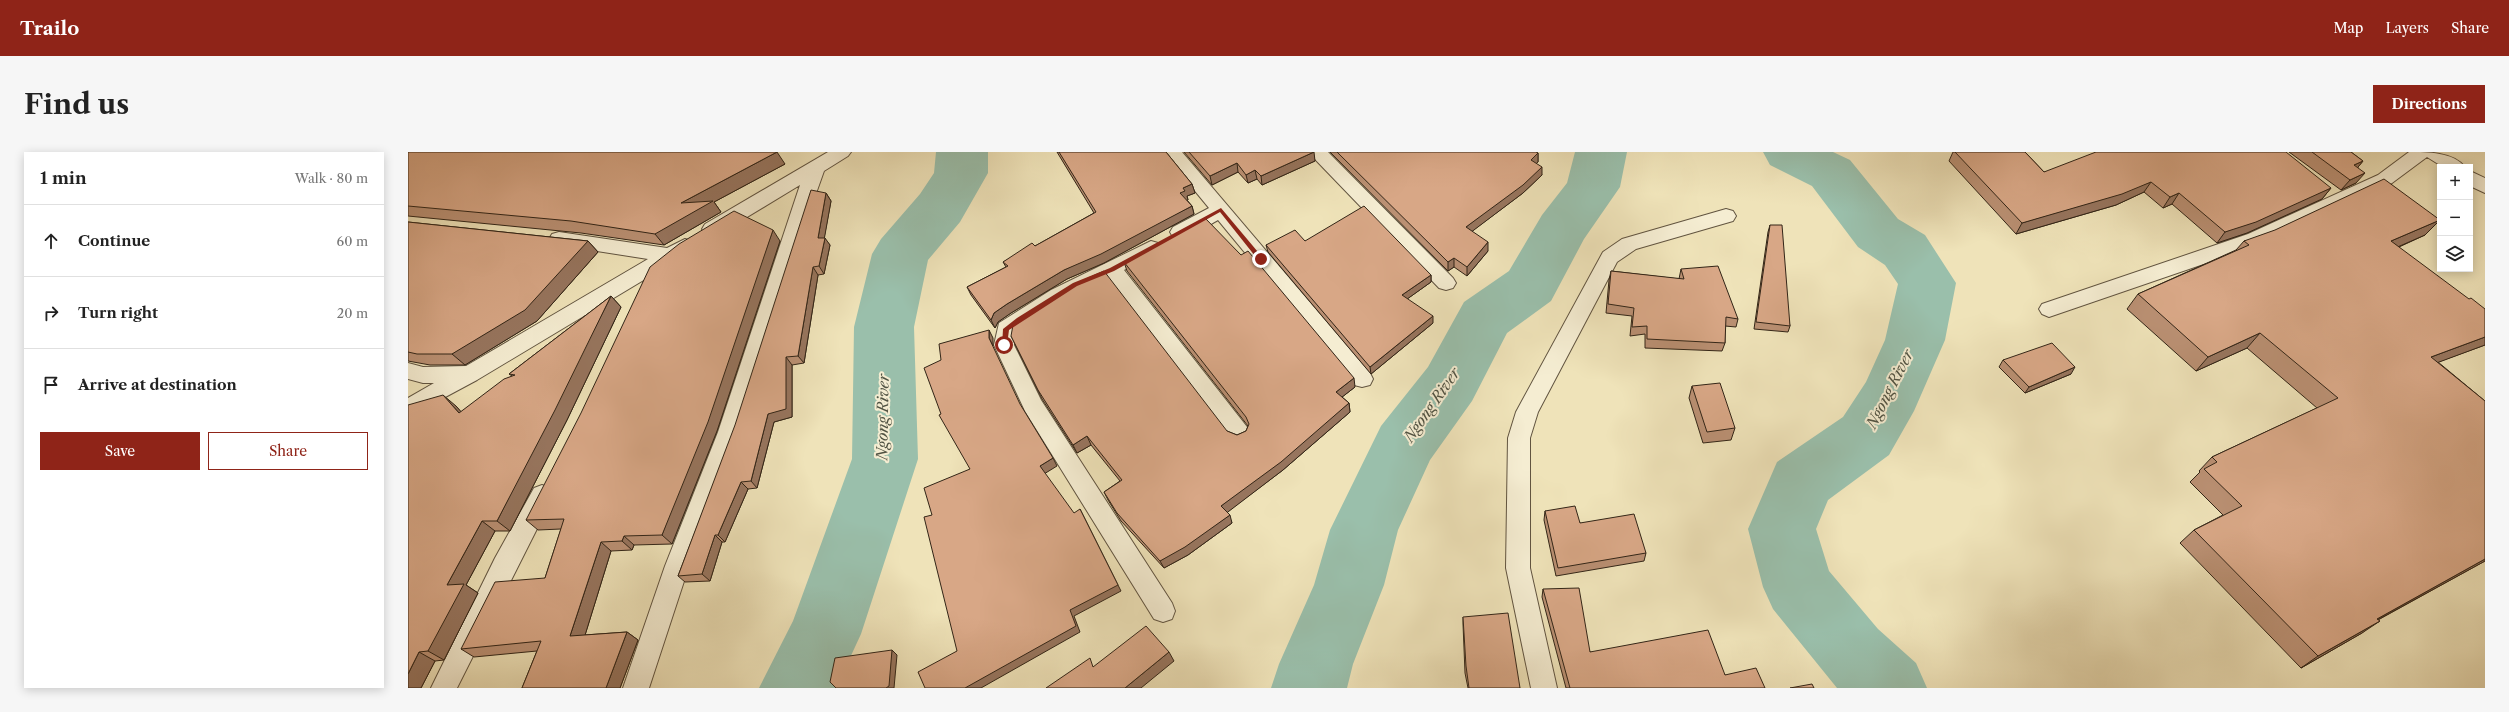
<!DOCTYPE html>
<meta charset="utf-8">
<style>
:root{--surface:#fff;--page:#f6f6f6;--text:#222;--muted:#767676;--line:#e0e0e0;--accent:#8f2418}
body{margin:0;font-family:"Libre Caslon Text",serif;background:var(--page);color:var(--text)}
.controls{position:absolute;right:12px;top:12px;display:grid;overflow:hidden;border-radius:0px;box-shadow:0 2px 10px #0003}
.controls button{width:36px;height:36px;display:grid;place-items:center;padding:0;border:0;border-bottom:1px solid var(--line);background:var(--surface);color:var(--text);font:20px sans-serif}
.stop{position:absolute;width:12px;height:12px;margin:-9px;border:3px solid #8f2418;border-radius:50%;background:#fff}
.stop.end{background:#8f2418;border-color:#fff;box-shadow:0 1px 4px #0008}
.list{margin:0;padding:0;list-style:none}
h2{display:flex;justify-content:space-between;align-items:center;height:52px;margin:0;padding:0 16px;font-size:17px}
h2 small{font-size:13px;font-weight:400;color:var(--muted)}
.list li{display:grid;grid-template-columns:26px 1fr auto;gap:12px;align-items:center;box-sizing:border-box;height:72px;padding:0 16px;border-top:1px solid var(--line)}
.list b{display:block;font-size:15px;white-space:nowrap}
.list em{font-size:13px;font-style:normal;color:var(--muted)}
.actions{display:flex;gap:8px;padding:12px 16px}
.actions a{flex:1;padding:9px 0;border:1px solid var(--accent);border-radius:0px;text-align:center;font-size:14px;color:var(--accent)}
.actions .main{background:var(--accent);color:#fff}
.icon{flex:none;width:22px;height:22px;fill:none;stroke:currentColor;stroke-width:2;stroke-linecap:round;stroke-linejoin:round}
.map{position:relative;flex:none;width:2077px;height:536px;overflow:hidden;border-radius:0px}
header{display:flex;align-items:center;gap:24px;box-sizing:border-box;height:56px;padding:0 20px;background:var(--accent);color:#fff}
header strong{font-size:19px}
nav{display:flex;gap:22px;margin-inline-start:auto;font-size:14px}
.intro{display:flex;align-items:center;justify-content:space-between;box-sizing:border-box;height:96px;padding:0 24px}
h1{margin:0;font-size:28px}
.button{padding:10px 18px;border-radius:0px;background:var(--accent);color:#fff;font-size:14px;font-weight:700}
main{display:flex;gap:24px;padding:0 24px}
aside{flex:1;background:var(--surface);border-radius:0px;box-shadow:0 2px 10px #0003}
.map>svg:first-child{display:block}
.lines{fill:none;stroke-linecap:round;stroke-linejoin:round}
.stream{stroke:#708170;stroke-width:11}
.river{fill:#9abfab;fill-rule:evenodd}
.street-casing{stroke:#615440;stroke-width:2}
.street{fill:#f5edd2;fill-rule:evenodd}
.wall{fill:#ba9073;stroke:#322517}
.shaded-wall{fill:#97755e;stroke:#322517}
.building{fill:#d8a786;stroke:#322517}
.route{fill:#8f2418}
.labels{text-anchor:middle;stroke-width:4;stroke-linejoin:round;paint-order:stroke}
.water-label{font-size:15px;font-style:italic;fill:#515343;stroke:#f5edd2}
</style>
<header>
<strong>Trailo</strong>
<nav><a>Map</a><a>Layers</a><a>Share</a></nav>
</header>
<div class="intro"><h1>Find us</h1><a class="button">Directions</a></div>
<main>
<aside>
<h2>1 min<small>Walk · 80 m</small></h2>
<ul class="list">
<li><svg class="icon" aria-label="ahead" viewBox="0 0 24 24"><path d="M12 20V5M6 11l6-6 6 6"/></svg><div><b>Continue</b></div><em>60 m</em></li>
<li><svg class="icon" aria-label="right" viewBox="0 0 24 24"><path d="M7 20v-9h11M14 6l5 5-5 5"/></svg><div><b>Turn right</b></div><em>20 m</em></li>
<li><svg class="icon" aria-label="arrive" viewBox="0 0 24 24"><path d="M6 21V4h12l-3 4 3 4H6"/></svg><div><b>Arrive at destination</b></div></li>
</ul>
<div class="actions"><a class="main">Save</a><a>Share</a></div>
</aside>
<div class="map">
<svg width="2077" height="536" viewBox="0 0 2077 536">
<rect width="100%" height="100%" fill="#efe3b9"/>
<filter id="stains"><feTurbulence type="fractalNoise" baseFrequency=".005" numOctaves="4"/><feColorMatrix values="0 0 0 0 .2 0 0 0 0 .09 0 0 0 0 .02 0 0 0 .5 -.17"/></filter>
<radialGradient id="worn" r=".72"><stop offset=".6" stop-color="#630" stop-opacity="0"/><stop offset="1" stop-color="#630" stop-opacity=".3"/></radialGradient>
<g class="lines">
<path class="stream" d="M1404,0l19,21"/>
<path class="river" d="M528,0h52v21l-28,49 -32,38 -14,67 4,132 -57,175 -25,54h-77l34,-67 59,-162 2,-132 18,-73 9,-15 39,-45 14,-21z
M1167,0h52l-7,35 -36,52 -33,62 -44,32 -35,68 -42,59 -32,70 -14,55 -31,79 -6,24h-76l8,-24 35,-79 16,-55 51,-104 47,-59 36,-65 45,-31 33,-56 25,-32z
M1355,0h70l17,8 48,59 27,16 31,48 -11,57 -31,71 -25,44 -61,45 -12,29 13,42 49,58 38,34 11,25h-90l-64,-79 -10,-22 -15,-58 29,-67 66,-45 23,-35 19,-42 13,-56 -13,-19 -27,-18 -46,-61 -42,-21z"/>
<g class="street-casing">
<path id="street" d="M420,0h23l-3,4 -24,15 -21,59 -63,202 -51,134 -40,122h-26l42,-122 53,-134 82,-247 -81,49 -7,2 -7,-2 -3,-5 3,-5z
M755,0h19l188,221 3,6 -3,6 -8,2 -8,-2 -136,-165c-13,7 -30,21 -45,17l-3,-5 3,-5 36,-19z
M900,0h20l125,126 3,5 -3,5 -7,2 -7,-2z
M2001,0c19,0 44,0 56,15h-22l-16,-10 -35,26 -130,61 -213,73 -7,-3 -3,-5 3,-5 206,-70 130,-59z
M2062,19l15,7v15l-15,-7z
M1318,57l7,2 3,5 -3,5 -97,28 -19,13 -79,150 -8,26v130l27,120h-26l-25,-120 2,-130 8,-26 87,-160 19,-13z
M151,80l108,16 18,-9 7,2 3,5 -3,5 -215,129 -69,37v-19l26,-15h-11l-15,-4v-16l15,4 43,-1 182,-107 -96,-15 -3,-5 3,-5z
M743,89l7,2 3,5 -3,5 -34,17 123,157 3,6 -3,6 -8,3 -8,-3 -123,-161 -60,33 -32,22 -2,12 27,55 131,203 3,8 -3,8 -9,3 -9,-3 -129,-208 -31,-66 5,-22 52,-33z
M134,333l8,3 4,7 -97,193h-26l64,-130 39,-70z"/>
</g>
<use href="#street" class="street"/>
</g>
<path class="wall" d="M0,0l377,12 -71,38 7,10 -57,33 -83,-12 -173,-17z
M649,0h109l26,32 3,9 -8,3 1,4h-1l5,6 2,8 -90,49 -37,16 -56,34 -13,9 -3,6 -24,-33 -4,-8 39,-20 -3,-5 32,-16 59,-33z
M776,0h129l2,9 -53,24 -5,-6 -9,4 -10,-11 -26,13z
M922,0h206l2,1v9l-2,1 6,12 -19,18 -51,38 16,20 -21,25 -13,-9 -6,4z
M1545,0h72l19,20 287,16 -9,11 -75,34 -30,10 -45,-39 -9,4 -19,-16 -28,13 -100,29 -67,-73z
M1881,0h62l12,9 -5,6 -2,16 -15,7z
M418,41l5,8 -7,37 6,7 -6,29 -6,1 -14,88 -12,2v52l-18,5 -17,66 -9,1 -23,53h-3l-12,39 -25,1 -7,-6z
M0,70l180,19 10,11 -61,69 -72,44h-35l-22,-4z
M1362,73l20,101 -2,6 -34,-3 14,-97z
M2017,83l-26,12 86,98 -47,17 47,39v160l-107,59 -16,13 -61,35 -121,-125 14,-13 29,-15 -33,-33 10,-10 -1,-1 13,-14 105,-49 -70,-60 -51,23 -69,-62 11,-15 98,-44 8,-9z
M372,89l-63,190 -45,113 -38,1 -2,5 -21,1 -26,84 42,-3 11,8 -18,48h-98l15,-37 -63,6 -13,-8 84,-71 16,-49 -23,1 -12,-10z
M897,89l126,34v7l-24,17 26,24 -62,51 -103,-122 -2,-7z
M716,110l231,125 -13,10 7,6 1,9 -67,58 -56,42 5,11 -44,32 -24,13 -43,-47 -13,-21 -4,-8 16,-11 -29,-36 -14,8 -35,-54 -31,-63 216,95 10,4 9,-4 2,-5 -121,-155z
M1273,117l57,50 -2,8 -11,-1v17l-3,8 -77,-3v-14l-15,2 2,-20 -26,-3 3,-33 2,-9 68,8z
M203,144l10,11 -54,113 -57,111h-15l-29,54 12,8 -34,67 -9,1 -14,27h-13l48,-282 5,6 51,-36 -3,-2z
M1595,208l68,14 -46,19 -26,-26z
M1284,234l43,42 -4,12 -28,3 -14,-45z
M1137,359l35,12 66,30 -2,8 -88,15 -12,-56z
M1135,437l47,63 135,23 40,13h-199l-24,-91z
M1055,465l57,71h-52l-3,-15 -2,-49z"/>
<path class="shaded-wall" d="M369,0l8,12 -71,38 7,10 -57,33 -9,-11 26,-31z
M906,0l1,9 -53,24 -1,-9z
M1130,1v9l-8,7 1,-9z
M1955,9l-9,11v-7z
M829,11l1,9 -26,13 -2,-9z
M1134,15v8l-19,18 -57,43v-9z
M847,18l2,9 -9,4 -2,-8z
M1957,21l-9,10 -15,7 9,-10z
M1743,30l-7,10 -28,13 -100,29 6,-11z
M784,32l3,9 -8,3 1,4 -6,2 -2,-9 3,-5z
M1923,36l-9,11 -75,34 -30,10 8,-11z
M418,41l5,8 -8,45 -5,-8z
M1771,41l-7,11 -9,4 7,-11z
M784,54l2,8 -90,49 -37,16 -56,34 -13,9 -3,6 -4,-8 3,-7 13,-9 57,-34z
M2032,68l-15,15 -48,21 14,-15z
M365,78l7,11 -63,190 -45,113 -10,-9z
M417,86l5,7 -6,29 -5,-8z
M180,89l10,11 -61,69 -72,44 -13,-11z
M1080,90v9l-21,25v-9z
M1046,106v9l-6,4v-9z
M405,115l5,8 -14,88 -6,-7z
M1023,123v7l-28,20 -1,-7z
M203,144l10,11 -54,113 -57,111 -13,-10z
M1025,164v7l-62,51 -1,-7z
M581,178l4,8v8l-4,-8z
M1852,181l-13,15 -51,23 12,-14z
M2077,185v8l-70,26 16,-14z
M378,205l6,8v52l-18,5 -17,66 -6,-7 17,-67z
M1667,215l-4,7 -46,19 4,-6z
M946,226l1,9 -18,14 -1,-9z
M35,243l13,11 16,18 -13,-11z
M941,251l1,9 -67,58 -59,45 -3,-9z
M679,284l4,9 -14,8 -4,-8z
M645,306l4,8 -13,8 -4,-8z
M333,330l7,7 -23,53 -7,-7z
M672,357l41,82 -47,25 6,16 -99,56h-16l105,-78z
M822,363l2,8 -44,32 -24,13 -4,-7z
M74,369l13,10 -29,54 12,8 -34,67 -16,-9 19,-66z
M307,383l7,7 -12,39 -8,-7z
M216,384l10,9 -2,5 -10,-9z
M193,390l10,9 -29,94 -12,-9z
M2077,407v2l-126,69 18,-11z
M1972,469l-18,12 -61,35 17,-12z
M219,480l11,8 -18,48h-14z
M484,498l5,5 -3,33h-8z
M11,500l16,9 -14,27h-13v-14z
M761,500l5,9 -33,27h-16z"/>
<path class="building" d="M0,0h369l-96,51 32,-2 -58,33 -84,-13 -163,-15z
M651,0h107l26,32 -9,4 2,3 -5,2 12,13 -91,48 -37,16 -57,34 -13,9 -3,7 -24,-33 41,-21 -5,-4 29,-19 3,3 61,-34z
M781,0h125l-53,24 -6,-6 -9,5 -9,-12 -27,13z
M929,0h199l2,1 -7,7 11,7 -19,18 -57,42 22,15 -21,25 -13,-9 -6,4z
M1547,0h70l19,20 52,-20h190l45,36 -75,34 -31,10 -46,-39 -9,4 -19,-15 -29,12 -100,29z
M1904,0h39l12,9 -9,4 11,8 -15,7z
M1976,27l56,41 -49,21 78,58 2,-1 14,11v28l-54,20 54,44v158l-108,60 3,2 -62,35 -124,-126 48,-24 -38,-37 13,-7 -5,-5 126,-59 -78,-65 -52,24 -70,-63 111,-49 -5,-4 31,-11z
M403,38l15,3 -8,45h7l-6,28 -6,1 -15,89 -12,1v52l-18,5 -17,67 -10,1 -23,53h-3l-13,39 -24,2 57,-151z
M956,54l67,69 -29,20 31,21 -63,51 -104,-122 29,-15 10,11z
M326,59l39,19 -65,192 -46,113 -38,1 -2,5 -21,1 -31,94 57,-4 -21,56h-84l19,-47 -80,8 34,-67 50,-4 19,-59 -38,1 55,-107 69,-146 29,-23z
M797,66l36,37 7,-4 106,127 -18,14 13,11 -68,59 -60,44 9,9 -45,32 -25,14 -43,-48 -13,-21 18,-12 -35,-44 -14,9 -35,-55 -27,-54 2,-11 66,-43 25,-11 123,160 10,4 9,-4 3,-7 -3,-7 -122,-155z
M0,70l180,19 -63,69 -73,44h-35l-9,-2z
M1362,73h12l8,101 -34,-4z
M1310,114l20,53 -12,-2 -1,26 -78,-4v-13l-15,1 2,-19 -26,-4 3,-33 73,8 -3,-10z
M203,144l-56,114 -58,111h-15l-35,64 17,-1 -36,67 -9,1 -11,22v-269l35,-10 16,18 45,-34 11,-4 -6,-1z
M581,178v8l31,66 33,54 -13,8 34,47 6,-4 38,76 -48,25 6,16 -111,62h-40l-7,-16 39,-21 -33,-134 8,-2 -8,-27 46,-19 -31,-54 2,-1 -17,-46 17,-8 -2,-16z
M1644,191l23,24 -46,20 -26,-27z
M1312,231l15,45 -28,4 -15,-46z
M1167,354l5,17 54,-9 12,39 -88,15 -13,-57z
M1171,436l11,64 118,-22 17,45 31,-7 9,20h-195l-27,-99z
M1100,461l12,75h-51l-3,-22 -3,-49z
M738,474l23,26 -44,36h-79l44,-30 3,9z
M484,498l-3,36 -3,2h-50l-6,-6 5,-24z
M1404,532l2,4h-24z"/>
<path class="route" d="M813,56l42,50v3h-4l-39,-49 -106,59 -37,15 -68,44 -2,15 -5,2 1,-18 14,-11 56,-35 37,-15z"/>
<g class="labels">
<g class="water-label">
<text transform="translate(1482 237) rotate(-63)" y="5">Ngong River</text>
<text transform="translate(1024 253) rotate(-55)" y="5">Ngong River</text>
<text transform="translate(475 265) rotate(-89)" y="5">Ngong River</text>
</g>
</g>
<rect width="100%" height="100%" filter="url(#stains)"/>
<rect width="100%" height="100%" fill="url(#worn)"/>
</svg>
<div class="controls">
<button>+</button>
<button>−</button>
<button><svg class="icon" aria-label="layers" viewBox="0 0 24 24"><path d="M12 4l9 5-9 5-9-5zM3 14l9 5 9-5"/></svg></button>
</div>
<div class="stop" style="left:596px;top:193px"></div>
<div class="stop end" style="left:853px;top:107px"></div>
</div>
</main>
